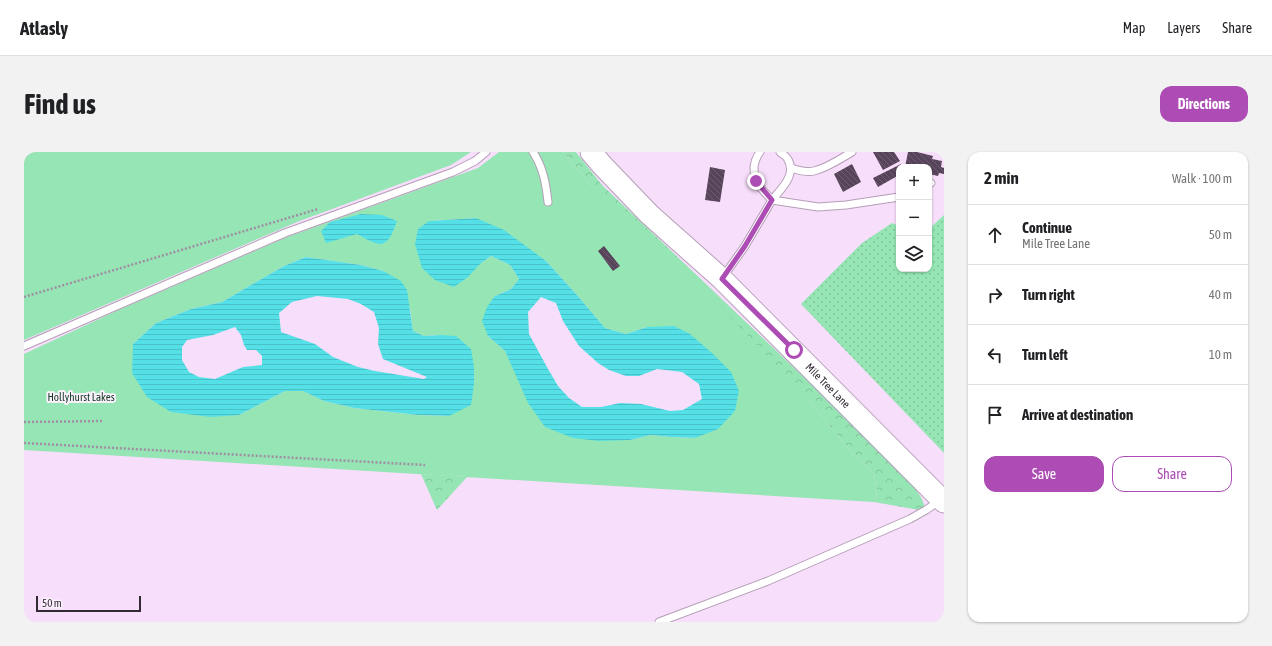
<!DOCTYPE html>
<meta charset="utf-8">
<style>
:root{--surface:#fff;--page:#f2f2f2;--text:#202124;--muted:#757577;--line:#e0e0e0;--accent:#ac4cb4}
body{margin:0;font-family:"Asap Condensed",sans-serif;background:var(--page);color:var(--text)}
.controls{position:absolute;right:12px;top:12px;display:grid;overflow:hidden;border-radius:8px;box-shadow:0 1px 3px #0004}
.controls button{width:36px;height:36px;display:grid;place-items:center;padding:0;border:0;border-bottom:1px solid var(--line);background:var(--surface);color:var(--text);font:20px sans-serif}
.scale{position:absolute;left:12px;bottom:10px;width:105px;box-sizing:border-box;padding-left:4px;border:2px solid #322934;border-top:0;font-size:11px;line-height:14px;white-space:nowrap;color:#322934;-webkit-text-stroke:3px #fbf1fc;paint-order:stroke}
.stop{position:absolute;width:12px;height:12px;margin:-9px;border:3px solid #ac4cb4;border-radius:50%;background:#fff}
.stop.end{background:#ac4cb4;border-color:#fff;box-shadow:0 1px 4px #0008}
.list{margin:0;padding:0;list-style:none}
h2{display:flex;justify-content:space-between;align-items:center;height:52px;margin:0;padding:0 16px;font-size:17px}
h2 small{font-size:13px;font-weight:400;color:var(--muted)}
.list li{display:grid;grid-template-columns:26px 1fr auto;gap:12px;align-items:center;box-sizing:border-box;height:60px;padding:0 16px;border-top:1px solid var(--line)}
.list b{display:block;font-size:15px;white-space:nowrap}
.list p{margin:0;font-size:13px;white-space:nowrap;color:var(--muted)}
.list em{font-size:13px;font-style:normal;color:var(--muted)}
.actions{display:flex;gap:8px;padding:12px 16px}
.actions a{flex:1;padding:9px 0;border:1px solid var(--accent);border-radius:12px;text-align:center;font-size:14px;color:var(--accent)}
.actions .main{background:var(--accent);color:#fff}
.icon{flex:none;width:22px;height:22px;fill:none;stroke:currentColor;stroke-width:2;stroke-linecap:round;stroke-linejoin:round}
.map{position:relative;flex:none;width:920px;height:470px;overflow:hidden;border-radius:12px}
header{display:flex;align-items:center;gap:24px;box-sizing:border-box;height:56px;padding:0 20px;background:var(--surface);border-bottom:1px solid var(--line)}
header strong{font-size:19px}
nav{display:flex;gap:22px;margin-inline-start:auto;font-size:14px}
.intro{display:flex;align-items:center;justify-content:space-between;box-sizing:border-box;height:96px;padding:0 24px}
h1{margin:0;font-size:28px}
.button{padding:10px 18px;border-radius:12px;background:var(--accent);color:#fff;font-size:14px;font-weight:700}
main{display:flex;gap:24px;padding:0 24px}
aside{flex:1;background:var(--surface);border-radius:12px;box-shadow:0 1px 3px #0004}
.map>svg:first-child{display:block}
.grass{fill:url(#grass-dots)}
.forest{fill:url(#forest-crowns)}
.park{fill:#95e6b4;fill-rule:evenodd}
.water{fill:url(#water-rules);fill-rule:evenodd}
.building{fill:url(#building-back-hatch)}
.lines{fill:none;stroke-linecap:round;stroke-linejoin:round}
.lane-casing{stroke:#b59eb8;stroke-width:9}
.secondary-casing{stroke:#b59eb8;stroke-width:23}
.path{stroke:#a08ea3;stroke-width:2.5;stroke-dasharray:2 2;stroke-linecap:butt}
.lane{stroke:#fff;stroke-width:7}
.secondary{stroke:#fff;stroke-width:21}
.route{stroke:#ac4cb4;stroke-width:5}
.labels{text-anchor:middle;stroke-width:4;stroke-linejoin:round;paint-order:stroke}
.street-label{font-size:11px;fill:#322934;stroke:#fbf1fc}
.park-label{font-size:11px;fill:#103722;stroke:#fbf1fc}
</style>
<header>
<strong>Atlasly</strong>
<nav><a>Map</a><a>Layers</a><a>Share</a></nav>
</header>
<div class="intro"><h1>Find us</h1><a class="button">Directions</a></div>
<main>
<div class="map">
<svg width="920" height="470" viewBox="0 0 920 470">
<defs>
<pattern id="grass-dots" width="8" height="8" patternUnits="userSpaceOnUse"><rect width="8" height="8" fill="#95e6b4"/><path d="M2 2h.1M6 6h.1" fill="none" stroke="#81c59b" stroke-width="1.8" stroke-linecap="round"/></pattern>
<pattern id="forest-crowns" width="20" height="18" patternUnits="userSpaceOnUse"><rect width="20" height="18" fill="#95e6b4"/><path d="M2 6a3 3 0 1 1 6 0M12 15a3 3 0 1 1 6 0" fill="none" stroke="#81c59b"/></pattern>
<pattern id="water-rules" width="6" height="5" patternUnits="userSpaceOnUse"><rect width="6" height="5" fill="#55e0e7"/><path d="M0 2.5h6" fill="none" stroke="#4ac0c7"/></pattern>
<pattern id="building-back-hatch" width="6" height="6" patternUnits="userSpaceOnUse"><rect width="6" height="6" fill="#57435a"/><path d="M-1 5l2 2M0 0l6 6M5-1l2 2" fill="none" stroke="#6c5c6f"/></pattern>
</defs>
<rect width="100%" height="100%" fill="#f7defa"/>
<path class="grass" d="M920,63v238l-143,-149 61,-61 30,-20 7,3v43h30v-40z"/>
<path class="forest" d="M539,0h13l26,33 208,198 100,99 11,15 4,10 -6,3 -45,-8 3,-9 -3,-19 -22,-21 -46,-56 -9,12 -6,46 -47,21 -308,-11 -14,-11 -92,-2 -149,-6v-13l65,-11 24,-15 32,2 67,23 49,1 37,-3 32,-8 37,5 24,13 29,11h83l19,4 26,-5 22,-8 19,-23 5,-37 -15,-25 -44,-40 -30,-7 -5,-12 -14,-27 -26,-25 -33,-26 9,-32z
M397,322l46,3 -30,33z"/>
<path class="park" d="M0,0h447l-20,13 -154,57 -273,118z
M475,0h64l30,36 27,27 92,83 94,99 46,56 22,21 3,19 -3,9 -850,-52v-96l92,-43 171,-74 191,-69zM452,66l70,43 31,34 28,33 21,6 21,-7 88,84 -40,27 -24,-1 -20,-2 -21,5 -115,-68 -10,-21 -17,-15 7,-40 16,-7 8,-10 -9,-14 -19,-9 -10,7 -52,-42zM282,105l55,8 22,6 27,37 3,23 11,5 17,-1 8,81 -31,-1 -64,-7 -30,-7 -21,-10h-18l-46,24 -106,-71 23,-21 35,-14 31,-7 29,-17 33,-19z"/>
<path class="water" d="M337,62l21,1 15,6c-4,10 -8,27 -22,22 -6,-2 -12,-6 -18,-9l-31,9 -5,-12 9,-9z
M452,66l28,12 42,31 31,34 28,33 21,6 21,-7 27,-1 16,8 22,19 19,19 8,19 -4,20 -17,18 -23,9 -24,-1 -20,-2 -21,5 -31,1 -26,-3 -28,-11 -17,-24 -23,-52 -17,-15 -6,-15 5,-14 8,-11 16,-7 8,-10 -9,-14 -19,-9 -10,7 -13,14 -14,10 -19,-7 -13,-12 -7,-24 3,-15 11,-8zM517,145l15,6 7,18 16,25 19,17 11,7 17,6h13l18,-7 25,3 17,12 3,15 -19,11 -13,1 -29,-7 -21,-1 -19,4h-19l-13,-9 -11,-12 -10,-17 -19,-35 -1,-22z
M282,105l55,8 22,6 18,10 6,9 6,41 11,5 17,-1 15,1 15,13 3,18v17l-3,21 -22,11 -31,-1 -64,-7 -30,-7 -21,-10h-18l-46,24 -29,2 -39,-5 -24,-15 -15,-24 1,-29 23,-21 35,-14 31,-7 29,-17 33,-19zM293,144l31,3 13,5 13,8 5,16 -1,16 5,15 44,18 -3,2 -49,-8 -17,-4 -25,-10 -18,-13 -34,-12 -2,-19 13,-11zM211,175l6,8 3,10 3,5h9l6,6v9l-19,2 -28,12 -16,-2 -10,-5 -7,-12v-13l5,-7 26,-5z"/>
<path class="building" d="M849,0h21l6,9 -17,9z
M884,0h9l16,4 -1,3 10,2 -1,6 3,1v6l-5,-1 -1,3 -9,-2v-7h-24z
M828,12l9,18 -18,10 -9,-18z
M877,12l1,3h-3v8l-21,12 -5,-9z
M686,15l15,3 -5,32 -15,-2z
M580,94l16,20 -7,5 -15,-20z"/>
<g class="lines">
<g class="lane-casing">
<path id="lane" d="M509,0c10,15 13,32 15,50
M736,0c-4,5 -5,8 -6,15 0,17 7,21 18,33 9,-11 26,-26 15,-42 -1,-2 -5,-4 -7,-6
M767,16c7,2 15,5 23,3 13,-3 26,-12 38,-19
M905,32l2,-1
M699,125l22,-31 27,-46 46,7 28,-2 53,-8
M0,194l261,-113 168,-61 22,-11 11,-9
M635,470l109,-41 142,-62 16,-9 13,-9"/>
</g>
<g class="secondary-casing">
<g id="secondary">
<path id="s1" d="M567,0l11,13 47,49 73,65 222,223"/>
</g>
</g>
<path class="path" d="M0,145l294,-88
M0,270l80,-1
M0,291l401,22"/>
<use href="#lane" class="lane"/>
<use href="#secondary" class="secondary"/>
</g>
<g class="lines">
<path class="route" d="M732,29l16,19 -27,46 -23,33 72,71"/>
</g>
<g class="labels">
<g class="street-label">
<text dy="4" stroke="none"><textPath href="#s1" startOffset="333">Mile Tree Lane</textPath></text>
</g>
<g class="park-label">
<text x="57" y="249">Hollyhurst Lakes</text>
</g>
</g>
</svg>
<div class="controls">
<button>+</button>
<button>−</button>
<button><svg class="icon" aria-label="layers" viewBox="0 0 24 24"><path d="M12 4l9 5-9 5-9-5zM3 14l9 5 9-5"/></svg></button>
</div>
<div class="scale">50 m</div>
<div class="stop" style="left:770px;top:198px"></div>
<div class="stop end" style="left:732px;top:29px"></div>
</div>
<aside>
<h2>2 min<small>Walk · 100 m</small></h2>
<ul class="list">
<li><svg class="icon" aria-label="ahead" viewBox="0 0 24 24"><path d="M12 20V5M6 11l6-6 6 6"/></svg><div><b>Continue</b><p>Mile Tree Lane</p></div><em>50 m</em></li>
<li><svg class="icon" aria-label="right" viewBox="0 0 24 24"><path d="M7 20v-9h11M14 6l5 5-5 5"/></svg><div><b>Turn right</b></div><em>40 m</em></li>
<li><svg class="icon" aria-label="left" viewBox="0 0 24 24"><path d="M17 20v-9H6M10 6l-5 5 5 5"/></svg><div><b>Turn left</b></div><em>10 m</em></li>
<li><svg class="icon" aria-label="arrive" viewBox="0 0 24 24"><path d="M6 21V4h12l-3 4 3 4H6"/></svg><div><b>Arrive at destination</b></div></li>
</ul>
<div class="actions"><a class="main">Save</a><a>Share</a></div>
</aside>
</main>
